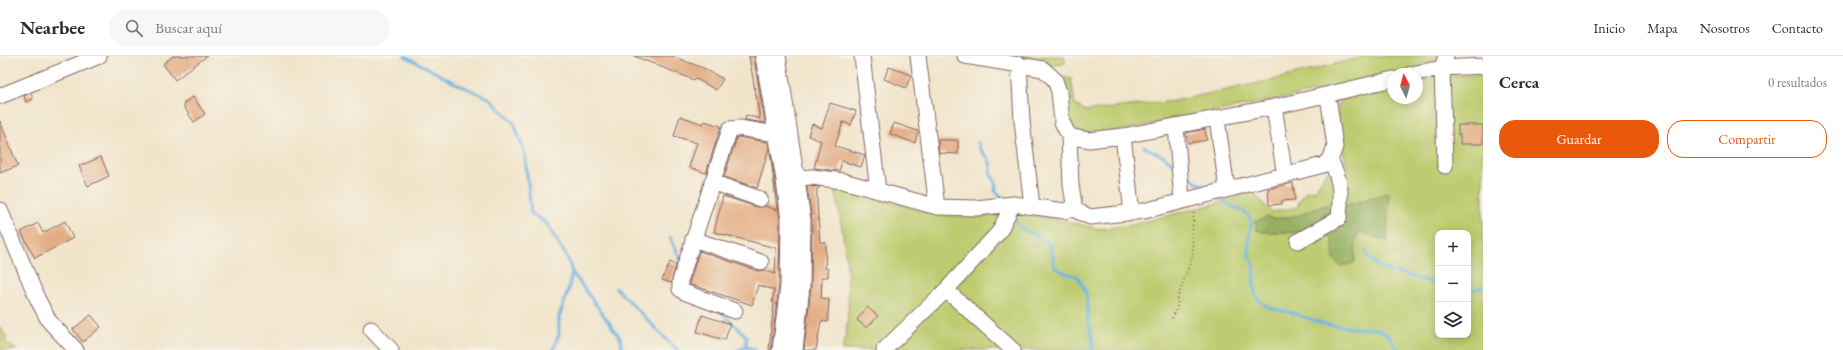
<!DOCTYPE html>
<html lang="es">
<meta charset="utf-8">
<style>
:root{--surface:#fff;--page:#f7f7f7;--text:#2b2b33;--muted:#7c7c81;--line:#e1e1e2;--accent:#ea580c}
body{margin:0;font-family:"EB Garamond",serif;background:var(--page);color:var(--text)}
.controls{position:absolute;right:12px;bottom:12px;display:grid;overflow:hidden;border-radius:8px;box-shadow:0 2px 10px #0003}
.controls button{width:36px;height:36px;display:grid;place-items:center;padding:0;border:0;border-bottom:1px solid var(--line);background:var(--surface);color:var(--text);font:20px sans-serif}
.compass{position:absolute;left:1387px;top:12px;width:36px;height:36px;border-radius:50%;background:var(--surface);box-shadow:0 2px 10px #0003;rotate:354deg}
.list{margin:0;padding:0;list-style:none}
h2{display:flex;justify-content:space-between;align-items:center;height:52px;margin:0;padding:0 16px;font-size:17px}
h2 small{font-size:13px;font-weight:400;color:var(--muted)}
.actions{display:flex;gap:8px;padding:12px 16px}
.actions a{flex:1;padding:9px 0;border:1px solid var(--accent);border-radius:16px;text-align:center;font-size:14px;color:var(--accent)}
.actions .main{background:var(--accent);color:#fff}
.icon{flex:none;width:22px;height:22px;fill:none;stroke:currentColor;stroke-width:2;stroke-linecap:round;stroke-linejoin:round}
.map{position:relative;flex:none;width:1483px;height:294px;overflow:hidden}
header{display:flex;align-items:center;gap:24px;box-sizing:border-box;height:56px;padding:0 20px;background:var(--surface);border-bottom:1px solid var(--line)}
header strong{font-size:19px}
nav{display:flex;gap:22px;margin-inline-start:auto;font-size:14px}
.search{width:280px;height:36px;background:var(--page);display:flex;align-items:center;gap:10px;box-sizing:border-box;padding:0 14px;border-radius:16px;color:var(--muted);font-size:15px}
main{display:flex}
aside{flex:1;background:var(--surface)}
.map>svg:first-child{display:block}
.green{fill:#bdcc6f;stroke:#84764d;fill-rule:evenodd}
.forest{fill:#96b062;stroke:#706846}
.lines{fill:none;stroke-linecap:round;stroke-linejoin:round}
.stream{stroke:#67b2e0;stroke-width:3}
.building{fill:#e3ac82}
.minor-casing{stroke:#846463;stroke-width:17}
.path{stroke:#846463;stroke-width:2;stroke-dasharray:1 3;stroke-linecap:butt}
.minor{stroke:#fff;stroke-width:15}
</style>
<header>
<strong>Nearbee</strong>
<div class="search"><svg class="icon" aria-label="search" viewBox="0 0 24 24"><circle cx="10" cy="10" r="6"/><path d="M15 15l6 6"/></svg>Buscar aquí</div>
<nav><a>Inicio</a><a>Mapa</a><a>Nosotros</a><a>Contacto</a></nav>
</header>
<main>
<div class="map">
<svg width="1483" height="294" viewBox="0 0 1483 294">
<rect width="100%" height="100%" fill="#f7f3e8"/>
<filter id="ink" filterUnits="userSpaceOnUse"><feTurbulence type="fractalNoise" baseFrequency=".025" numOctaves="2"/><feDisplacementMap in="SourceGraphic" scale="8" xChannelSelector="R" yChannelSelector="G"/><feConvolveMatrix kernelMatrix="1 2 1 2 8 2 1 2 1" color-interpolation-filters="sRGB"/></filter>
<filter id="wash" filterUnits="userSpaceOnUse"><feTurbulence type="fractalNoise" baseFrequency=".012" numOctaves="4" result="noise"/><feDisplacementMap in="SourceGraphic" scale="16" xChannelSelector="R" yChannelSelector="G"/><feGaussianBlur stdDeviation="0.9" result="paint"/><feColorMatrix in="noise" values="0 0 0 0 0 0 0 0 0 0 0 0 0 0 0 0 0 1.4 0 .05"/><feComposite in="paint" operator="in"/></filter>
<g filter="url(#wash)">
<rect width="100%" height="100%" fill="#f1e4ca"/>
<path class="green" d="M1003,0h61l1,7c-19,7 -43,-3 -62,-7z
M1366,0h75v5l-11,4 -106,25 -232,46 -25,-8 -6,-51 10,1 4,27 11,6 88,-10 99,-21z
M1483,19v275h-641c14,-46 2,-114 -7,-161l27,5 66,19 25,3 25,1 46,-5 75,17 32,-4 87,-22 35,-11 18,20 27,-5 1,-6 8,-10h8l11,-19 22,-4c-7,-21 -11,-45 -10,-67l55,-14v11h24v-17l24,-5zM1438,177h30v102h-30z
M0,271l7,11 -2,4 12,8h-17z"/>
<path class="forest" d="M1389,136l-2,49 -24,-8h-5c-4,10 -1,19 -4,30l-14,3 -6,-7 -2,-21 -11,-5 -58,-1 -7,-2v-9l12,-4 6,2 25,-4 10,-5 22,-6 16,1z"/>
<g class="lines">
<path class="stream" d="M405,0l48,26 36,16 25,25 11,31 6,59 15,10 21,34 5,15 -3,16 -10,29v17l-6,16
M978,86l2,7 8,9 3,7v9l5,10 -1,6 4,5 7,4
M1144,91l19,9 11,8
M1185,116l12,11 15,5
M1219,141c10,13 24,7 33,25l-3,15v19l6,11 -2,11 2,15 3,7 12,8 23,5 31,11 28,4 25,1 6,3 6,4 9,14
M1016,165c15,23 35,4 38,45l9,6 15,5 8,15 2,29 4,14 1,15
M670,181l11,23
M1366,193l1,6 13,13 51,14 7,5
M572,216l49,67 1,11
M616,232l59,60 4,2
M1468,235l15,-4
M721,256l25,24v11l9,2
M738,294l8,-3"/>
</g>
<g id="blocks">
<path class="building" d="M173,0h34l-32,24 -12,-16z
M634,0h38l31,12 20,11 -7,11 -21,-12 -1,2z
M749,0h5l11,67 -20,-3 1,-5 14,4z
M889,11l22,8 -5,13 -22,-9z
M31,37l2,6 -7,3 -2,-6z
M193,41l12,17 -11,8 -10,-15v-4z
M830,47l26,8 -5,14 -8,-3 -8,24 30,9 -4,12 -19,-6 -3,10 -25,-3 7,-27 -13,-5 4,-12 10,4z
M680,60l23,8 1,-3 17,5 -15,47 -17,-6 8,-24 -23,-7z
M0,65l18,45 -18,7z
M894,67l24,8 -3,12 -25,-9z
M1458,69h25v19h-23v-10l-2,1z
M1205,73l2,11 -19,3 -2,-10z
M737,81l31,5 1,6 -12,40 -33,-11z
M938,84h20v14l-19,-1z
M770,94l5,31 5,40 -1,64 -8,65 -2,-1 5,-47h-2l2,-12 -16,-5 -6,20 -63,-21 10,-33 59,20 6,-1 11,4 1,-26 -62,-16 9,-36 34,11 8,-1 12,4z
M101,101l8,19 -21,10 -9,-20z
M1293,127l2,17 -13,1v3l-13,1 -1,-16z
M807,130l13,1 -3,2v14l3,39 6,1 -1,25 3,1v8h-6l-1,21 8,1 -1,17v6l-7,-1 -5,29h-12l7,-64 1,-66z
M65,165l8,17 -38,20 -14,-26 17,-9 5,10z
M670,206l6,3 -5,18 -9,-3z
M867,251l11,9 -11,12 -10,-8z
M91,259l10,12 -18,15 -10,-13z
M702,259l28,9 -5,16 -28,-8z"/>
</g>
</g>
<g filter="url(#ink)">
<use href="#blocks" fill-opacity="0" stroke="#846463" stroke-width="1"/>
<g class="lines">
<g class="minor-casing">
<path id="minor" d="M763,0l21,124 5,41 -1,65 -8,64
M778,0l25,164 -1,66 -7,64
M862,0l16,135
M918,0l19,151
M965,0l78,13 12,11 4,12 3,30 7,14 20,4 34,-4 151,-29 119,-28
M1019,8l3,57 10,85
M1411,18l31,-6 41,-2
M0,40l99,-40
M1274,51l11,69
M1217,63l10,70
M1176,70l6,75
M1069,80l2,49 4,25 15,7 54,-6 179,-46 7,-5 5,-13 -7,-52
M1123,80l9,77
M1445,110l-3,-98 4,-12
M797,122l15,-1 31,4 94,26 39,1 37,-4 52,7 8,-4
M712,126l48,17
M0,154l38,90 11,21 27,29
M693,183l68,23
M1298,185l41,-23c2,-23 3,-37 -9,-58
M946,234l67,60
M735,255l-51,-19 -4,-3v-8l50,-152 9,-1 37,6
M371,273l20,21
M884,294l62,-60 53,-58 14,-28"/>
</g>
<path class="path" d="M1172,262l5,-10 1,-11 15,-43 -1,-21 2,-22"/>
<use href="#minor" class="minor"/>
</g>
</g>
</svg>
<div class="controls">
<button>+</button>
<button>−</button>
<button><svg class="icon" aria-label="layers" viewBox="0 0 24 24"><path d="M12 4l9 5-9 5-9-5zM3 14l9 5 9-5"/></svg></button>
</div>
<svg class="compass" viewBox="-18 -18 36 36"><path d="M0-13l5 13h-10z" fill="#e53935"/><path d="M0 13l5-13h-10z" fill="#7c7c81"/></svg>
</div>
<aside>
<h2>Cerca<small>0 resultados</small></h2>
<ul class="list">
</ul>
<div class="actions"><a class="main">Guardar</a><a>Compartir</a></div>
</aside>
</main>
